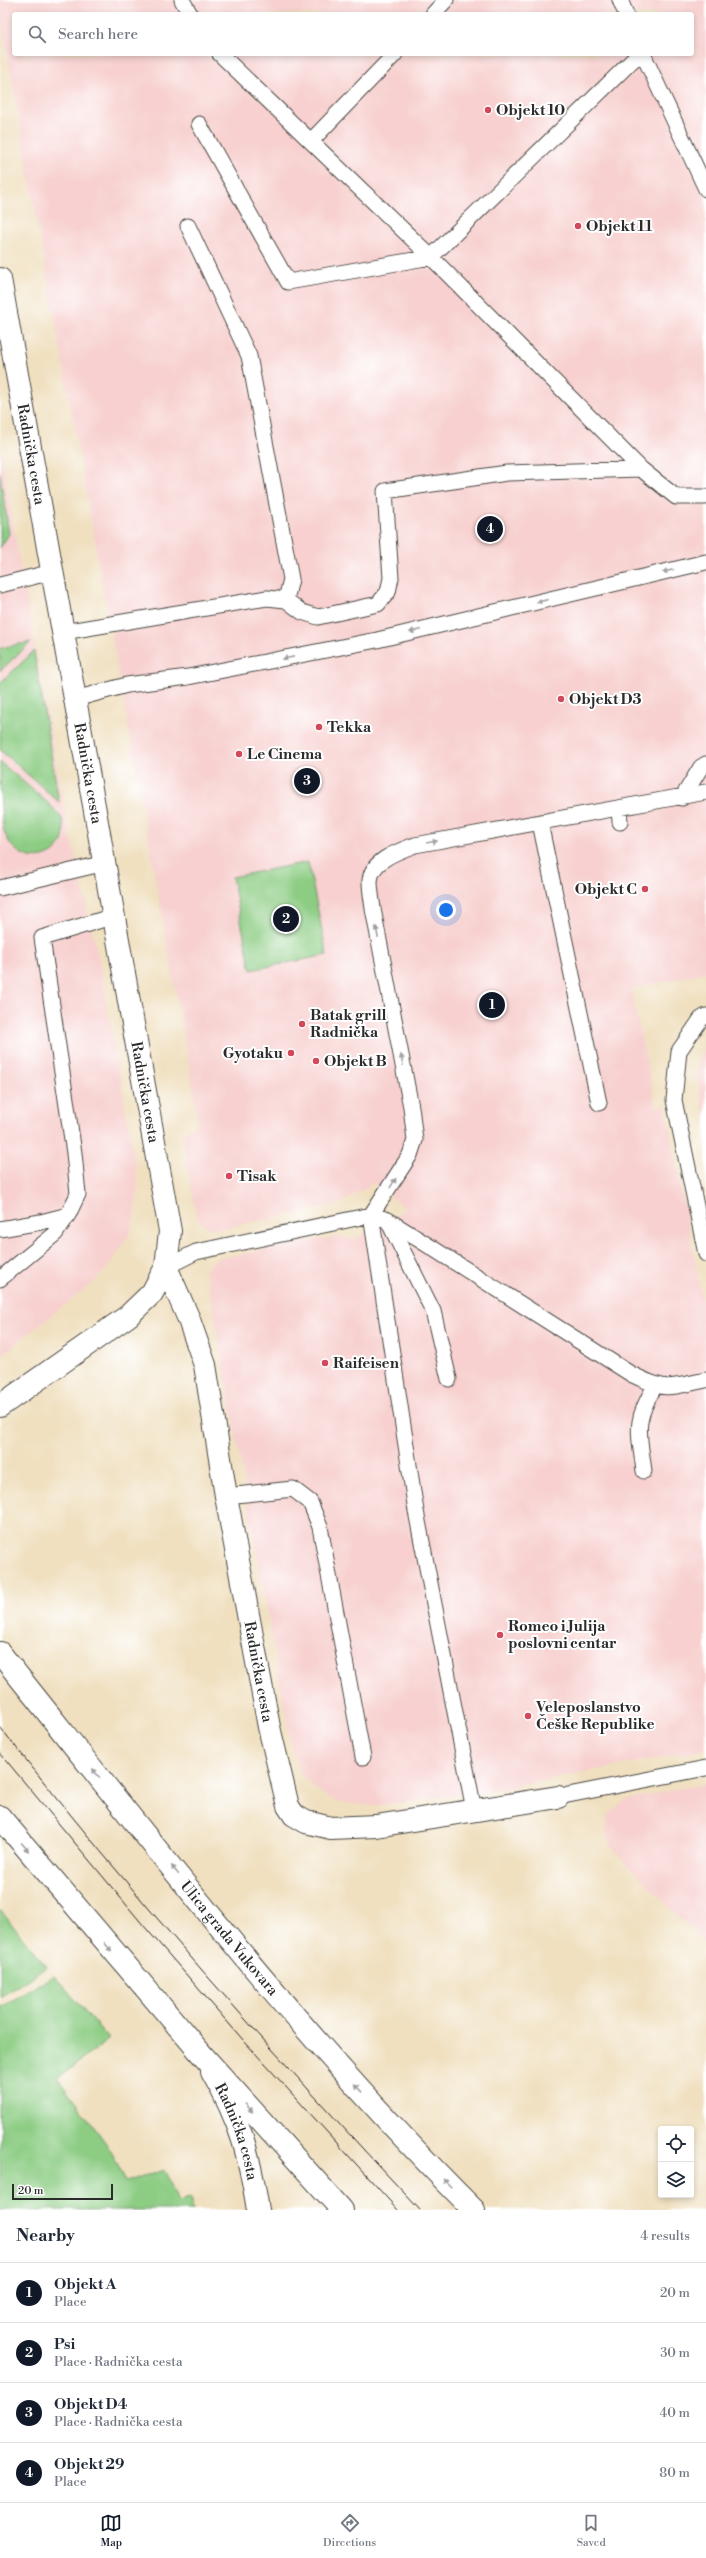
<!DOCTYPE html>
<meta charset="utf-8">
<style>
:root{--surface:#fff;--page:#f2f2f3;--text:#1f2937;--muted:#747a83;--line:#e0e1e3;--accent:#111827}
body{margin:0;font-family:"Libre Bodoni",serif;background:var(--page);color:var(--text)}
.controls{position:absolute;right:12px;bottom:12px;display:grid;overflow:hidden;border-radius:4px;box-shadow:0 2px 6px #0003}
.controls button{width:36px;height:36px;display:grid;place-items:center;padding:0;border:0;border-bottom:1px solid var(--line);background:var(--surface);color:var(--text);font:20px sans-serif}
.scale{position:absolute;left:12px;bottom:10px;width:101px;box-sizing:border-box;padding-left:4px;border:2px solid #2b2b2b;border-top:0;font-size:11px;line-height:14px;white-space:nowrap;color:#2b2b2b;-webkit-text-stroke:3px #fff;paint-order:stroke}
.you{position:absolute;left:446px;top:910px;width:14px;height:14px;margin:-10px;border:3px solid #fff;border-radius:50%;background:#1a73e8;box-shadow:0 0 0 6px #1a73e833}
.badge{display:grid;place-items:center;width:26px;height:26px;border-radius:50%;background:var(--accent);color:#fff;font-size:13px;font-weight:700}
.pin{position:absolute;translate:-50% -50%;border:2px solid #fff;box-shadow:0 1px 4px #0006}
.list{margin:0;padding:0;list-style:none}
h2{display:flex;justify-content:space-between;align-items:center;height:52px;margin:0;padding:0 16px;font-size:17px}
h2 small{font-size:13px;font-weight:400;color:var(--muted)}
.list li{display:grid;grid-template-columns:26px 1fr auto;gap:12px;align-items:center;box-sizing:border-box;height:60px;padding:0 16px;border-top:1px solid var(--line)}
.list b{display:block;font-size:15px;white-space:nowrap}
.list p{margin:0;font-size:13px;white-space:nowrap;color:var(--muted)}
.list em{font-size:13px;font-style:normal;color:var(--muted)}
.icon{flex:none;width:22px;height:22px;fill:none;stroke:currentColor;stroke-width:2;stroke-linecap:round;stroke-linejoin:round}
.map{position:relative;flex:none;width:706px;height:2210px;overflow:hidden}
.search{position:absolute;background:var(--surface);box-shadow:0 2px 6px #0003;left:12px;right:12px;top:12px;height:44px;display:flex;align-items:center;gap:10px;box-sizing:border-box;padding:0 14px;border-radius:4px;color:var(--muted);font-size:15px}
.sheet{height:292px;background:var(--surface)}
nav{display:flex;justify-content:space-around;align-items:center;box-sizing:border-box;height:56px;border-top:1px solid var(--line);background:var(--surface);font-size:11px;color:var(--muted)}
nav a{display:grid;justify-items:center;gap:2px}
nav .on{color:var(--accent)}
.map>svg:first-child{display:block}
.built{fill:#f7d0cf;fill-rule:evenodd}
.green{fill:#8ccc83;stroke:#5c7c57}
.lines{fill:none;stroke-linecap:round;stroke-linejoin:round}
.service-casing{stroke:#494641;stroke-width:17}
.minor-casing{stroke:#494641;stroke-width:24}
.tertiary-casing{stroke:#494641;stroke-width:24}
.secondary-casing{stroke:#494641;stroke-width:24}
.service{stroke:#fff;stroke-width:15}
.minor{stroke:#fff;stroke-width:22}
.tertiary{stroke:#fff;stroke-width:22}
.secondary{stroke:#fff;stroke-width:22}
.tram{stroke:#2b2b2b;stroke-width:1}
.oneway{fill:#a0a0a0}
.poi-dot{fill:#d1495b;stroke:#fff;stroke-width:1.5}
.labels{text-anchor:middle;stroke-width:4;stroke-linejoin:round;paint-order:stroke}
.poi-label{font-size:15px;font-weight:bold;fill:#2b2b2b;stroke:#fff;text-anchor:start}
.street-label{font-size:15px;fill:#2b2b2b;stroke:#fff}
</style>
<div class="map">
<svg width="706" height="2210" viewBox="0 0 706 2210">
<rect width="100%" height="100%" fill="#fff"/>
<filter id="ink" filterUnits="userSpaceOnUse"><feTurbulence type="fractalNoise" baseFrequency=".025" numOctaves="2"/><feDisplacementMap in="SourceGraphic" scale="8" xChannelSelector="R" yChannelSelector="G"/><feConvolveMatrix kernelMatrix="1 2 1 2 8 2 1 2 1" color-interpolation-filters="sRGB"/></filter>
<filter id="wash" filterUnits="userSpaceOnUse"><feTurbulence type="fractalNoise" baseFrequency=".012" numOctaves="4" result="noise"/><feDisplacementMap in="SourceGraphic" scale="16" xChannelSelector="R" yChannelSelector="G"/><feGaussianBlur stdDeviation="0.9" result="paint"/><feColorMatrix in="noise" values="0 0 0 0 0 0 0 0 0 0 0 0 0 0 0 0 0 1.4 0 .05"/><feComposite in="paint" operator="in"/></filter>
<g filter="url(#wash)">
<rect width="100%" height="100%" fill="#f0e0c0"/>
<path class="built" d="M0,0h706v972l-75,17 25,118 9,-3 41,214v431l-219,42 -115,15 -35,-4 -23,-14 -13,-14 -9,-24 -86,-481 10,-10 97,-19 25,-3 15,3 53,-31 -33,-26 -33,21 -112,23 -17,2 -14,-10 -15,-85 17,-13 -199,-1107zM14,14h678v40h-678z
M0,450l61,344 39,171 33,187 5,38 -3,23 -5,20 -19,30 -17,19 -94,74z
M706,1042v82l-9,-47 1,-14z
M706,1783v161l-88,-89 -8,-10 -4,-12 2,-19 18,-14z"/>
<path class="green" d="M0,473l9,61 -9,14z
M31,642l-31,29v-23z
M34,651l25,151 -59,-52v-67z
M0,762c10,9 60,49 62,57 13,41 -44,56 -58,12 -4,-21 -4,-47 -4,-69z
M308,862l19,93 -76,15 -19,-93z
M0,1910l47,57 -47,30z
M54,1975l55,64 -51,39 53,72 14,32 39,-13 14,32 11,-3 3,12h-192v-202z"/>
</g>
<g filter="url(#ink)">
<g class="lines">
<g class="service-casing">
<path id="service" d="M182,0l8,14
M620,0l6,14
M433,14l13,-14
M220,54l211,203 208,-203
M643,54l63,135
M199,124l89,158 143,-25 210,212
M311,141l84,-87
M188,226l61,130 42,223 -5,21
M0,585l52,-13
M63,632l204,-34 19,2 16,12 16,5 60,-13 10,-12 3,-14 -6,-87 122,-18 134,-4 35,28h30
M75,699l52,-14 61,-8 189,-37 329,-78
M682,798l19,-31 5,-3
M619,808l1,14
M540,823l59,280
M0,888l105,-25
M706,1016l-5,3 -22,32 -5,49 32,154
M388,1221l45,90 16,68
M0,1229l41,-7 27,-7 10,-21 -4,-41 -32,-215 72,-22
M166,1267l30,-15 175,-37 17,5 243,154c37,18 36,14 75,6
M0,1279l55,-45 13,-19
M644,1471c-5,-40 -11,-48 11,-85
M226,1496l67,-7 17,13 10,25 43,230
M558,1797l148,-29
M474,1810l-58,-299 -45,-296 39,-60 5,-15 -4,-33 -38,-198c-1,-9 -3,-19 -3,-28 1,-21 29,-30 45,-36l291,-53"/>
</g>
<g class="minor-casing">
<g id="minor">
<path id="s1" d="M166,1267l22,50 17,48 21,131 43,231 19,79 6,9 12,7 25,6 45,-2 182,-29"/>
</g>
</g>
<g class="tertiary-casing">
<g id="tertiary">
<path id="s2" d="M0,279l170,952 -4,36 -14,26 -24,23 -128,90"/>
<path id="s3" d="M212,2072c29,50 37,82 46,138"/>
</g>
</g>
<g class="secondary-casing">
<g id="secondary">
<path id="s4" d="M0,1653c152,190 301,385 474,557"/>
<path d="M0,1817l204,240 138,153"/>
</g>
</g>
<use href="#service" class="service"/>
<use href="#minor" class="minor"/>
<use href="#tertiary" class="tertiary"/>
<use href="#secondary" class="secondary"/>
<path class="tram" d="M0,1727c132,168 274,328 420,483
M0,1753l144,173 100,115 154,169"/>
</g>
<defs><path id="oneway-solid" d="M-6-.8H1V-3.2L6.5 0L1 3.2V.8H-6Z"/></defs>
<g class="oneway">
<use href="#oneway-solid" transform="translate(668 571) rotate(167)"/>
<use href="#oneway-solid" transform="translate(542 601) rotate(167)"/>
<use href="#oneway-solid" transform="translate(415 631) rotate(167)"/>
<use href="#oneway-solid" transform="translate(288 658) rotate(169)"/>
<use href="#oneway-solid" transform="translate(432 842) rotate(-10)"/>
<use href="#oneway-solid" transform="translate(377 932) rotate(-101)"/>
<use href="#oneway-solid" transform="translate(402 1060) rotate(-101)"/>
<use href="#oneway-solid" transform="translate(393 1183) rotate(-58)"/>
<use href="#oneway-solid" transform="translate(96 1773) rotate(-129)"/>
<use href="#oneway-solid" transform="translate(25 1847) rotate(50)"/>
<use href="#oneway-solid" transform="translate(175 1870) rotate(-129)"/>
<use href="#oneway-solid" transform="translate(108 1947) rotate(49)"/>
<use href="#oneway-solid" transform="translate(358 2088) rotate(-133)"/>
<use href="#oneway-solid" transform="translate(249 2108) rotate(48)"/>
<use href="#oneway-solid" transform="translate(447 2183) rotate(-135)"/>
</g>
</g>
<g class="poi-dot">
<circle cx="488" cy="110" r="4"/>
<circle cx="578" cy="226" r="4"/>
<circle cx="561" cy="699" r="4"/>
<circle cx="319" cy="727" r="4"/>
<circle cx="239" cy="754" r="4"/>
<circle cx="645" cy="889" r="4"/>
<circle cx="302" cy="1024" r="4"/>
<circle cx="291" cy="1053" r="4"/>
<circle cx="316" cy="1061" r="4"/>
<circle cx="229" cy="1176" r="4"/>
<circle cx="325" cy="1363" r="4"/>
<circle cx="500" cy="1635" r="4"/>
<circle cx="528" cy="1716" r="4"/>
</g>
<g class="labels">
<g class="poi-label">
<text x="496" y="115">Objekt 10</text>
<text x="586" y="231">Objekt 11</text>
<text x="569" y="704">Objekt D3</text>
<text x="327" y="732">Tekka</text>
<text x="247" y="759">Le Cinema</text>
<text x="637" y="894" text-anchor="end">Objekt C</text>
<text x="310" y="1020">Batak grill<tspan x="310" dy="17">Radnička</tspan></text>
<text x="283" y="1058" text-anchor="end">Gyotaku</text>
<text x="324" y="1066">Objekt B</text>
<text x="237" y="1181">Tisak</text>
<text x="333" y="1368">Raifeisen</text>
<text x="508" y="1631">Romeo i Julija<tspan x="508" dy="17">poslovni centar</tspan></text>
<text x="536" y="1712">Veleposlanstvo<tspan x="536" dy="17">Češke Republike</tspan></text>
</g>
<g class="street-label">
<text dy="5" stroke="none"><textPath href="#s2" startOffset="178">Radnička cesta</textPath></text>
<text dy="5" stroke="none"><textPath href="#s2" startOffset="502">Radnička cesta</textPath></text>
<text dy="5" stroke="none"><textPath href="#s2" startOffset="826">Radnička cesta</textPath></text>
<text dy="5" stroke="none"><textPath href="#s1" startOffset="417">Radnička cesta</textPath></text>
<text dy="5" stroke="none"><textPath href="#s4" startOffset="366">Ulica grada Vukovara</textPath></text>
<text dy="5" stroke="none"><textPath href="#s3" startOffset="65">Radnička cesta</textPath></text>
</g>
</g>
</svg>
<div class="controls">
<button><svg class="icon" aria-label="locate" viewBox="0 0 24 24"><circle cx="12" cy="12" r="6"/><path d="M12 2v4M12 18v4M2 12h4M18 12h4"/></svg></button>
<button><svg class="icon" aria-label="layers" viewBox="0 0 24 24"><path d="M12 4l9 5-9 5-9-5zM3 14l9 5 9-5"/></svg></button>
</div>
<div class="scale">20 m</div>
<div class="you"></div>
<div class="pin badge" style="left:492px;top:1005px">1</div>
<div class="pin badge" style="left:286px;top:919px">2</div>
<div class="pin badge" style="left:307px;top:781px">3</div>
<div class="pin badge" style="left:490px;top:529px">4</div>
<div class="search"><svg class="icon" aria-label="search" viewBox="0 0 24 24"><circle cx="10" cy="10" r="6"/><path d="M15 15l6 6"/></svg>Search here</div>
</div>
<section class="sheet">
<h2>Nearby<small>4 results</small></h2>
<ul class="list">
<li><span class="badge">1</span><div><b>Objekt A</b><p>Place</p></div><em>20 m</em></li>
<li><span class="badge">2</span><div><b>Psi</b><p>Place · Radnička cesta</p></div><em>30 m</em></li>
<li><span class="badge">3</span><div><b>Objekt D4</b><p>Place · Radnička cesta</p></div><em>40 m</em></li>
<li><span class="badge">4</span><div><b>Objekt 29</b><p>Place</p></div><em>80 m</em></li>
</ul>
</section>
<nav>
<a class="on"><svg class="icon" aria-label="map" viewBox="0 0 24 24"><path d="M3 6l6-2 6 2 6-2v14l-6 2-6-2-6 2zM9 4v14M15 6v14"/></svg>Map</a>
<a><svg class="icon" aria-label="directions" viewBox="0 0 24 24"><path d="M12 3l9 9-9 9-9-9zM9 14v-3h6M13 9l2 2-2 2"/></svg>Directions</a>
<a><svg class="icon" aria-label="saved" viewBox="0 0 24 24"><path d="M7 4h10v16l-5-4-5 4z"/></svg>Saved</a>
</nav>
